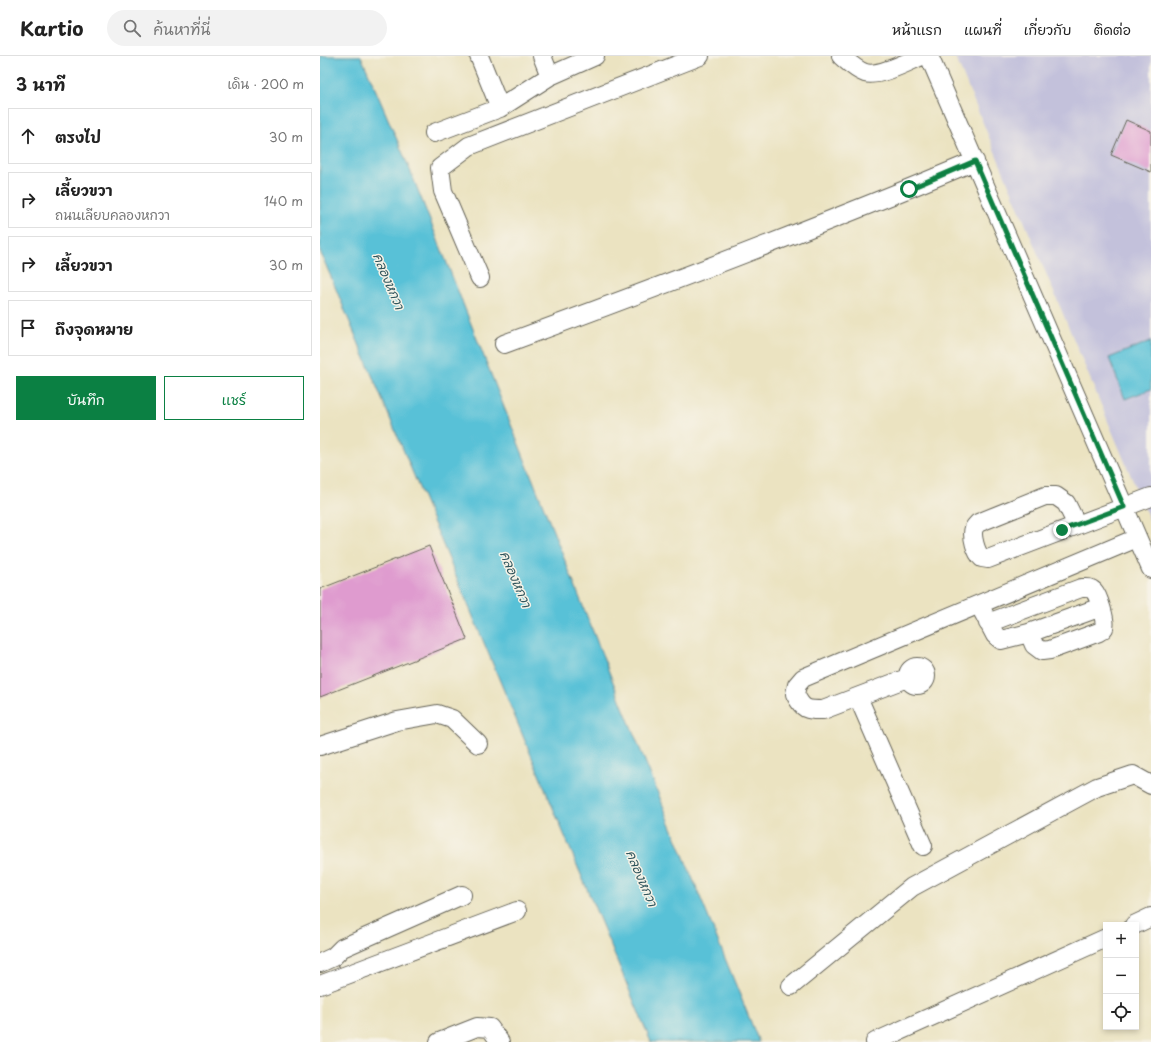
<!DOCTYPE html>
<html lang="th">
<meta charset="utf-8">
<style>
:root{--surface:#fff;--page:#f2f2f2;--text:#222;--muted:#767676;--line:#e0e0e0;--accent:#0b8043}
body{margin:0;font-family:"Playpen Sans","Playpen Sans Thai",sans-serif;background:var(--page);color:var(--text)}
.controls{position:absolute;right:12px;bottom:12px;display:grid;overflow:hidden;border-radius:0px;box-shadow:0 2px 6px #0003}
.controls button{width:36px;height:36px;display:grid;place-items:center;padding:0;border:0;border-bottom:1px solid var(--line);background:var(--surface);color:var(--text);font:20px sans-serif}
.stop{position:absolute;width:12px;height:12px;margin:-9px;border:3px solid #0b8043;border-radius:50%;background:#fff}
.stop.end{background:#0b8043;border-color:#fff;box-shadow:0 1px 4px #0008}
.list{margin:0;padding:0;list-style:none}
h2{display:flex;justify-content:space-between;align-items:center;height:52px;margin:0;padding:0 16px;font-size:17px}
h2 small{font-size:13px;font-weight:400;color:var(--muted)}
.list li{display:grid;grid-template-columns:26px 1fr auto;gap:12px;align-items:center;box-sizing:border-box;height:56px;margin:0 8px 8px;padding:0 8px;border:1px solid var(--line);border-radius:0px}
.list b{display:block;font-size:15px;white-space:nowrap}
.list p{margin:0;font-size:13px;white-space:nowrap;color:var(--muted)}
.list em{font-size:13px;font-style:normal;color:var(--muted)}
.actions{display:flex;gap:8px;padding:12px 16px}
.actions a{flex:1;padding:9px 0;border:1px solid var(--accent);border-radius:0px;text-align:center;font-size:14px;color:var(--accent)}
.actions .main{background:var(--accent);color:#fff}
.icon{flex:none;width:22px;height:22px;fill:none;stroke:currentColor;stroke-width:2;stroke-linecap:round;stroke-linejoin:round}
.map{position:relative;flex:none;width:831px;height:986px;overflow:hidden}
header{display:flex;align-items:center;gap:24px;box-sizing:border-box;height:56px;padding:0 20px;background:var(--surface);border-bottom:1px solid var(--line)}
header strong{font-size:19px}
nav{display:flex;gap:22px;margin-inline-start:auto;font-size:14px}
.search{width:280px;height:36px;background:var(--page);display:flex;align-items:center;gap:10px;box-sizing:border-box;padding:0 14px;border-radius:22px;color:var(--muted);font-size:15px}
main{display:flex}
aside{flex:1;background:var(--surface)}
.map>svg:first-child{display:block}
.industrial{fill:#c3c1db}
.water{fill:#59c1d7;stroke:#3a6e7a}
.building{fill:#df9bcf}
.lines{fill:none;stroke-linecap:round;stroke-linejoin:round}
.minor-casing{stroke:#646256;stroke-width:20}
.minor{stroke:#fff;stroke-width:18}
.route{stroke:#0b8043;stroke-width:5}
.labels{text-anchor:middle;stroke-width:3;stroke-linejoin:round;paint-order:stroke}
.water-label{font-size:13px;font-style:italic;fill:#31565d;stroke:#f7f3e8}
</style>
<header>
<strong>Kartio</strong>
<div class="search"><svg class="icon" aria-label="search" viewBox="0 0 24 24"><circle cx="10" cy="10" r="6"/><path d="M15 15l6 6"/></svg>ค้นหาที่นี่</div>
<nav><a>หน้าแรก</a><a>แผนที่</a><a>เกี่ยวกับ</a><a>ติดต่อ</a></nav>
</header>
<main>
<aside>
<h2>3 นาที<small>เดิน · 200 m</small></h2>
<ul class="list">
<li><svg class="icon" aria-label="ahead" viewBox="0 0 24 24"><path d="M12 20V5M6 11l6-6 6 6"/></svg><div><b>ตรงไป</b></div><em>30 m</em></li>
<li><svg class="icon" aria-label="right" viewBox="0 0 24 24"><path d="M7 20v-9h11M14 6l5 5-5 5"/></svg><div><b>เลี้ยวขวา</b><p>ถนนเลียบคลองหกวา</p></div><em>140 m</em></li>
<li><svg class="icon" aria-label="right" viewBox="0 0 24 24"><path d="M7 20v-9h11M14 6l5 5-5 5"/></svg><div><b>เลี้ยวขวา</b></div><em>30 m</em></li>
<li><svg class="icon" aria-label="arrive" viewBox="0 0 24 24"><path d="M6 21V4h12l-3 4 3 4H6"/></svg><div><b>ถึงจุดหมาย</b></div></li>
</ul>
<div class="actions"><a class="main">บันทึก</a><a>แชร์</a></div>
</aside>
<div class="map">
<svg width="831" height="986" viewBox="0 0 831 986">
<rect width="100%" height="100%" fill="#f7f3e8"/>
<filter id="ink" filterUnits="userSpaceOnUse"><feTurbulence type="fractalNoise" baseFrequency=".025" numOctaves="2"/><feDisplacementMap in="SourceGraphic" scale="8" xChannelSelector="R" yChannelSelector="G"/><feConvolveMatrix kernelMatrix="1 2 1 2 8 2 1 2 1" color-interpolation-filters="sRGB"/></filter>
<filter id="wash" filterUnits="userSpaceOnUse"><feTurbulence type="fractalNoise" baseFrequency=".012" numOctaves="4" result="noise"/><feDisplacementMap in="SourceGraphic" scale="16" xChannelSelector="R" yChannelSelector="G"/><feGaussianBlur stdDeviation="0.9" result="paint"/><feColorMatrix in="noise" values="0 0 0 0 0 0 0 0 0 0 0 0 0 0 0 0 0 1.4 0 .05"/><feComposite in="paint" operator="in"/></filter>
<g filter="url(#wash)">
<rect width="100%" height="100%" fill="#ebe3c1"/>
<path class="industrial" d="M635,0h196v468z"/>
<path class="water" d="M0,0h41l49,114 209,527 140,345h-108l-331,-791z
M831,285v48l-26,10 -16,-41z"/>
<g id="blocks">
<path class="building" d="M806,64l25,11v41l-40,-17z
M109,490l38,93 -147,58v-108z"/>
</g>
</g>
<g filter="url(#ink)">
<use href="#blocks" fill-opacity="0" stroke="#646256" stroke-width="1"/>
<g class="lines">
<g class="minor-casing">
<path id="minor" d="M159,0l21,52
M222,0l8,20
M521,0c7,6 15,14 24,17 15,4 42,-11 57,-17
M609,0l222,513
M114,77l66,-25 50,-32 45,-20
M160,222l-37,-87 -3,-23 29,-22 231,-90
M184,288c158,-58 316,-118 471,-183
M757,469l-11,-22 -10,-7h-11l-67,27c-1,1 -3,3 -4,5 -3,8 2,25 8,30l6,1 163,-62
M663,556l12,23 6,5 28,-7 72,-26
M668,567l93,-35c5,0 9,-1 13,3 4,4 13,31 10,37 -1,2 -4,3 -5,4l-49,18 -8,1 -8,-6 -5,-12
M588 620a9 9 0 1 1 18 0a9 9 0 1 1-18 0Z
M587,622l-84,32c-17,0 -20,0 -28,-16l2,-9 6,-7 334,-140
M538,641l65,149
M0,690l77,-25 40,-7 15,5 26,25
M814,869l17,-8
M0,907l13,-6 9,-9 120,-53
M0,929l197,-74
M471,930l121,-99 185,-100 36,-12 18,10
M119,986l38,-15 13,1 10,14
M555,986l231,-104"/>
</g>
<use href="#minor" class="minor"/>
</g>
</g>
<g class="lines" filter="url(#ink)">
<path class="route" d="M589,133l66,-28 149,346 -62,23"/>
</g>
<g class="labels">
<g class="water-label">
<text transform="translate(69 225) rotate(67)" y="5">คลองหกวา</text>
<text transform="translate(196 523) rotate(67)" y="5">คลองหกวา</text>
<text transform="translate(322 822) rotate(67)" y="5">คลองหกวา</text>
</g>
</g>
</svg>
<div class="controls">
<button>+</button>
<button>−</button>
<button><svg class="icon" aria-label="locate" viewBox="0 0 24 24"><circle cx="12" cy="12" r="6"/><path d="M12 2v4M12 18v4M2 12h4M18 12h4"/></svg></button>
</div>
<div class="stop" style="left:589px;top:133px"></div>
<div class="stop end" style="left:742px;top:474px"></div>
</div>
</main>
